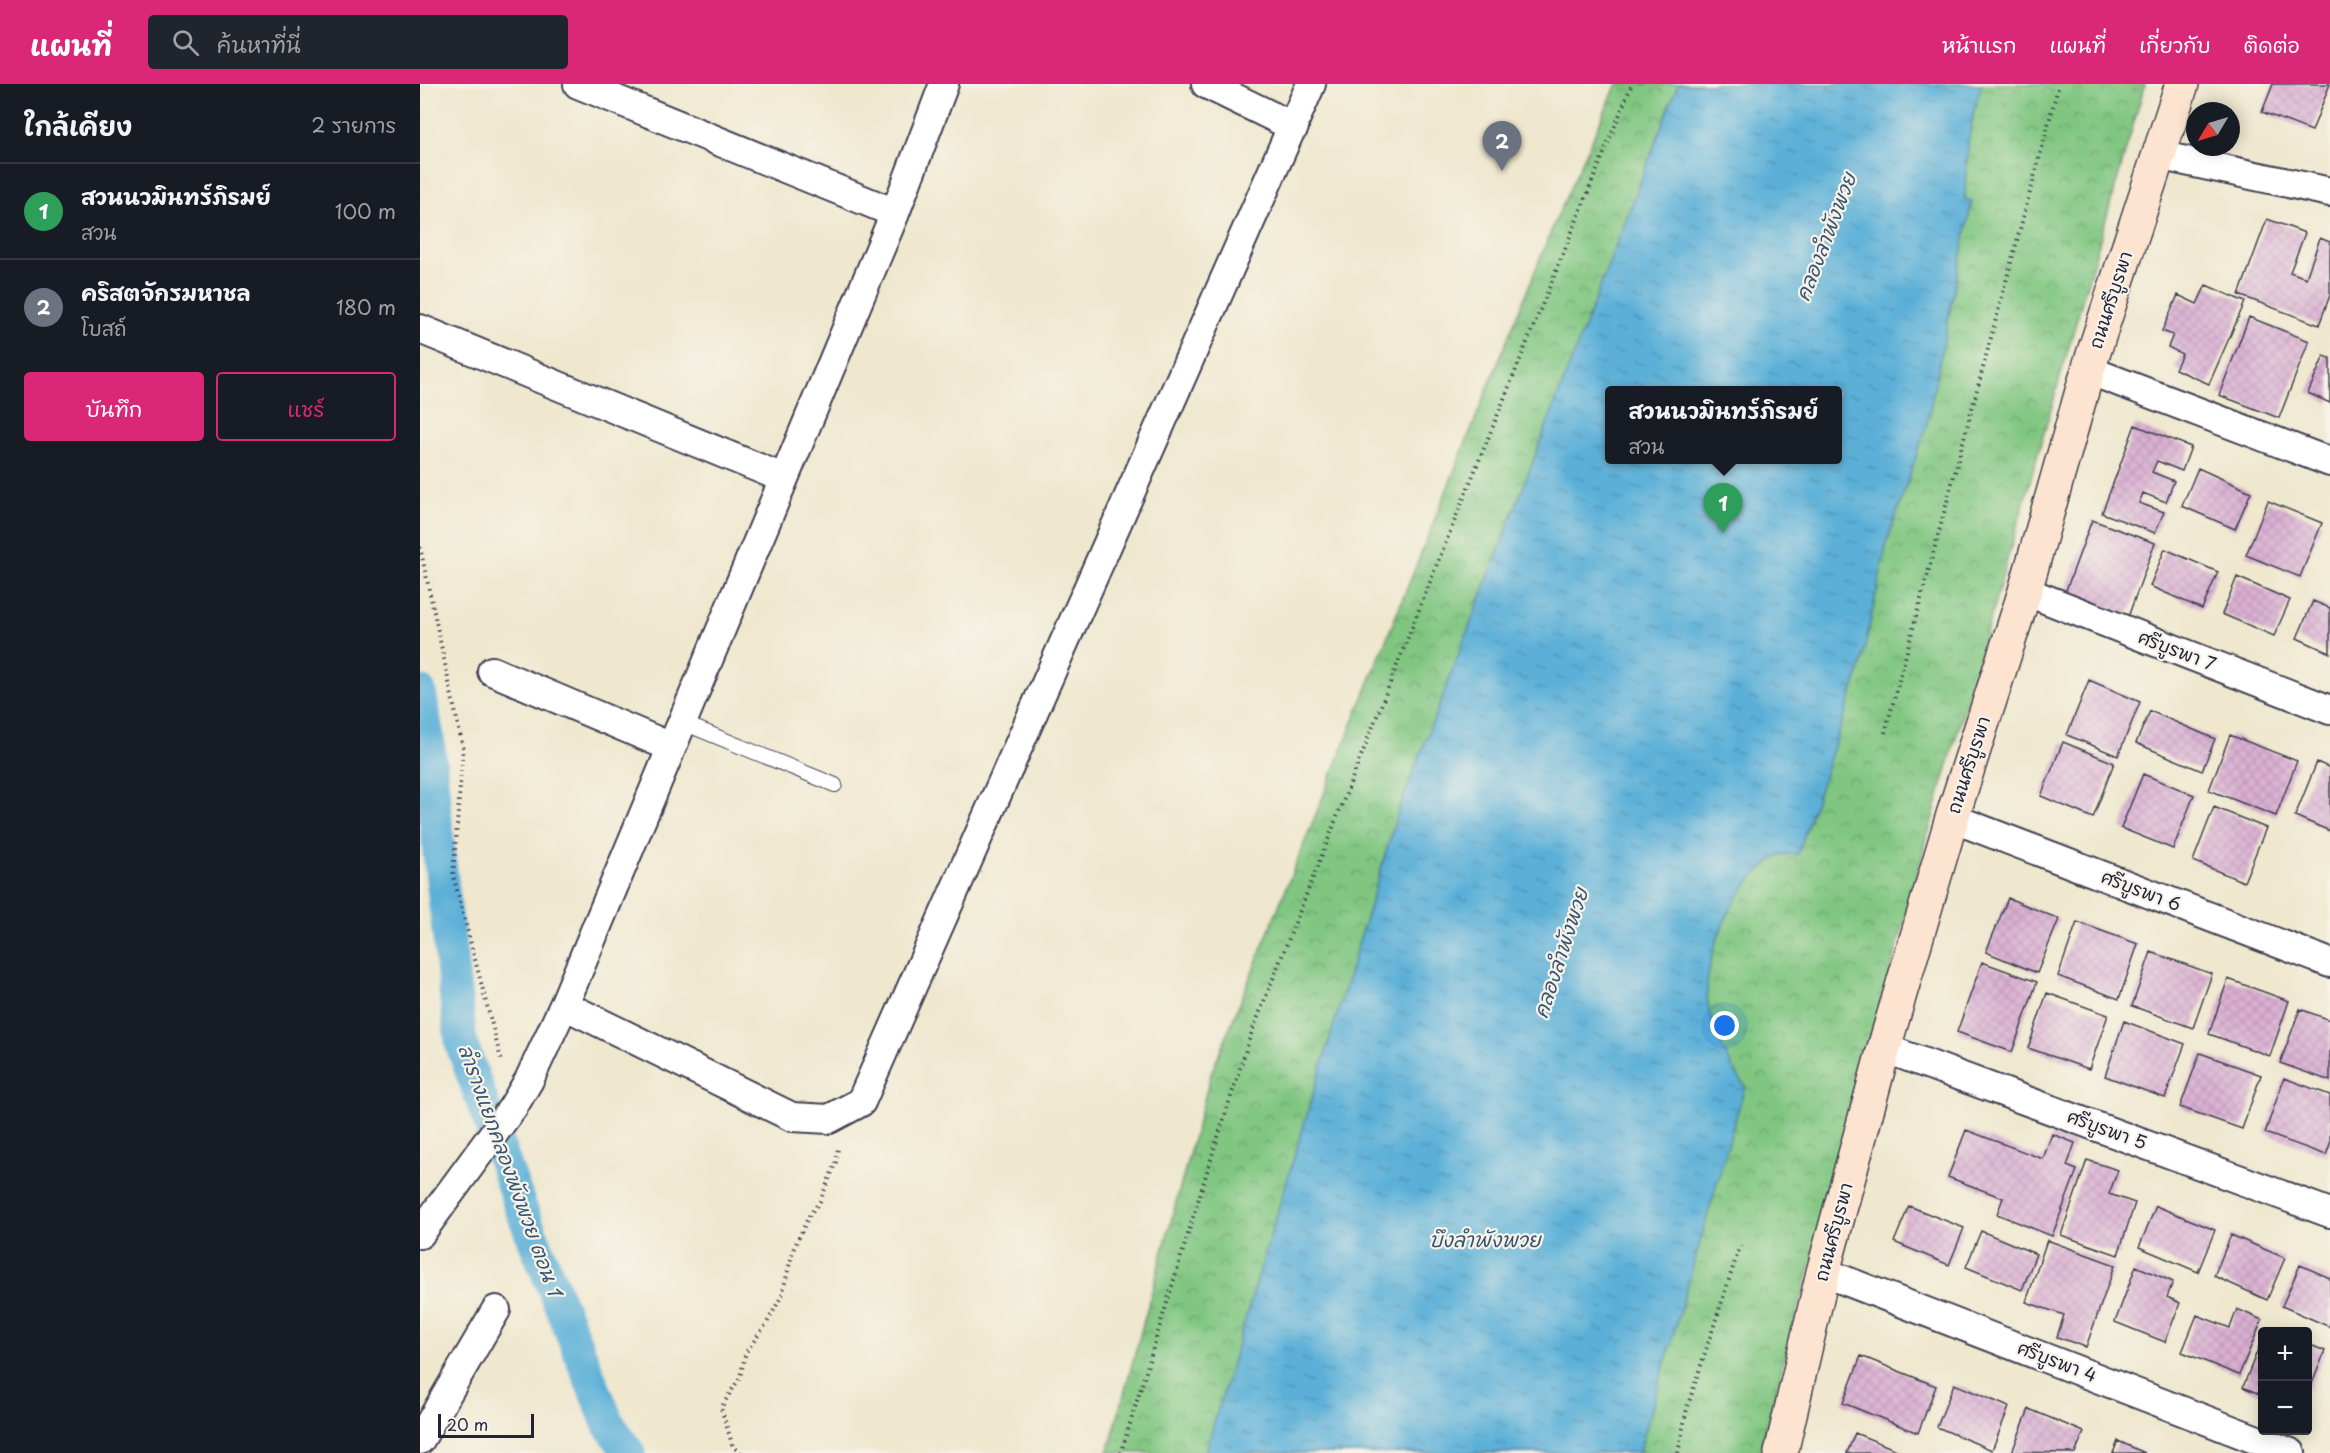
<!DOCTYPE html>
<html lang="th">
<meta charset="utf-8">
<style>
:root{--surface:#171b24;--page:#20242c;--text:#f1f3f6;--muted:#9ea1a6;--line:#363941;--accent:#db2777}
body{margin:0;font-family:"Playpen Sans","Playpen Sans Thai",sans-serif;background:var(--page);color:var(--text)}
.controls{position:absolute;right:18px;bottom:18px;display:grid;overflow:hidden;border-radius:6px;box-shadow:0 3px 15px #0003}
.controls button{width:54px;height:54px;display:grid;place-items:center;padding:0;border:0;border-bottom:2px solid var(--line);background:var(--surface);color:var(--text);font:30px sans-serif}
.compass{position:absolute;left:1766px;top:18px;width:54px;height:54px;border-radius:50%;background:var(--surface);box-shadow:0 3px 15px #0003;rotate:232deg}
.scale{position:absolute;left:18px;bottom:15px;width:96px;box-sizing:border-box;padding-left:6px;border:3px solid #22223b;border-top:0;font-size:16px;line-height:21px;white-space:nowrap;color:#22223b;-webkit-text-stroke:4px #f7f3e8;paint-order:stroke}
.you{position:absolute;left:1305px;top:942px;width:21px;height:21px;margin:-15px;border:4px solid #fff;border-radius:50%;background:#1a73e8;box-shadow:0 0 0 9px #1a73e833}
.badge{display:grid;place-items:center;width:39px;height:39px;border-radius:50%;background:var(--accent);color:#fff;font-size:20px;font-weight:700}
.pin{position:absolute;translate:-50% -50px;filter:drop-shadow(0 2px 3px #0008)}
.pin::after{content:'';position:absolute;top:32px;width:21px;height:18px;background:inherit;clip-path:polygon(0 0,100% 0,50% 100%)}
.popup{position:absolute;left:1185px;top:302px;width:237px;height:78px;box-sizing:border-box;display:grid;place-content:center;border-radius:6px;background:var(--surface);filter:drop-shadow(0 2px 4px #0005);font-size:20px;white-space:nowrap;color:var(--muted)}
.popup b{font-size:22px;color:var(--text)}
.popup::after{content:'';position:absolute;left:50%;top:100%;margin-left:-12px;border:12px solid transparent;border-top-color:var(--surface)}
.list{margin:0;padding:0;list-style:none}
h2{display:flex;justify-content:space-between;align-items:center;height:78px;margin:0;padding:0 24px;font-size:26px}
h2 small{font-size:20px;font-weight:400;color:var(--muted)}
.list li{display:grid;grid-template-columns:39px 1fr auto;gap:18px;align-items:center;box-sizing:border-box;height:96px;padding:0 24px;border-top:2px solid var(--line)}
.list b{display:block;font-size:22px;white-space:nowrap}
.list p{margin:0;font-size:20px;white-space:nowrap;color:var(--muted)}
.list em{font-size:20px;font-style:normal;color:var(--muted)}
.actions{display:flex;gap:12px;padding:18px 24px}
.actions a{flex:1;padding:14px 0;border:2px solid var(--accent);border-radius:6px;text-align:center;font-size:21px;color:var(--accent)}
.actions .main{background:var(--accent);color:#fff}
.icon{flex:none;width:33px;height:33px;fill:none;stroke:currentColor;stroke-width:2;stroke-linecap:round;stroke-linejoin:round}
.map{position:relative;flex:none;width:1910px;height:1369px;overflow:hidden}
header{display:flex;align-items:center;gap:36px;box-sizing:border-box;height:84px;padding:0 30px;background:var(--accent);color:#fff}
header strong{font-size:28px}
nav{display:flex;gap:33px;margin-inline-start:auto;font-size:21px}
.search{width:420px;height:54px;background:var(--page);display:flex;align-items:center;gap:15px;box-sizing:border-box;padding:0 21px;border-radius:6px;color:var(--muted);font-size:22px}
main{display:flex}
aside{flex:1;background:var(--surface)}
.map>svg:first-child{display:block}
.park{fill:url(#park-crowns);stroke:#51745e;stroke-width:1.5;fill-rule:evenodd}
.water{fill:url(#water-ripples);stroke:#3f698a;stroke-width:1.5;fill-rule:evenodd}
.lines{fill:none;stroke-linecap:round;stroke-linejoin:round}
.canal{stroke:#5cb0d8;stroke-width:33}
.building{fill:url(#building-cross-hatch)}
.lane-casing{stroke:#414051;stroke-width:16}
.street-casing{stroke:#414051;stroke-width:32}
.secondary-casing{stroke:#414051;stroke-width:36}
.path{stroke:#414051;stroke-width:4;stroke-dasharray:1.5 4.5;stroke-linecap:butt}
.lane{stroke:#fff;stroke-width:14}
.street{stroke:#fff;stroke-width:28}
.secondary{stroke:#fde4d0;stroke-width:33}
.labels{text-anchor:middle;stroke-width:4.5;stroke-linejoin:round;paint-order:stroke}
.street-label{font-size:18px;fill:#22223b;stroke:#f7f3e8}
.water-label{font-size:20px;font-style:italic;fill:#365472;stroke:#f7f3e8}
</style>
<header>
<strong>แผนที่</strong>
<div class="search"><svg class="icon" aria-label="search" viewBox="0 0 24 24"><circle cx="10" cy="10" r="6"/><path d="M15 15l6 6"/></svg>ค้นหาที่นี่</div>
<nav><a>หน้าแรก</a><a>แผนที่</a><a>เกี่ยวกับ</a><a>ติดต่อ</a></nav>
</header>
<main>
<aside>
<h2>ใกล้เคียง<small>2 รายการ</small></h2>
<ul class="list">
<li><span class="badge" style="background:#2e9e5b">1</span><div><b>สวนนวมินทร์ภิรมย์</b><p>สวน</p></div><em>100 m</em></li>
<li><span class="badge" style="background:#6b7280">2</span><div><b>คริสตจักรมหาชล</b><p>โบสถ์</p></div><em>180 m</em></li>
</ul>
<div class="actions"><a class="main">บันทึก</a><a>แชร์</a></div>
</aside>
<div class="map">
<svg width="1910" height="1369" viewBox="0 0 1910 1369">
<defs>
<pattern id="park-crowns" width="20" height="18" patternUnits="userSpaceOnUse" patternTransform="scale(1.5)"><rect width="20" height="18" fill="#80c681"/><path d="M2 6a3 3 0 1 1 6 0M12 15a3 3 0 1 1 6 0" fill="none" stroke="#68a06b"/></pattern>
<pattern id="water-ripples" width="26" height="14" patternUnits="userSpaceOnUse" patternTransform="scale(1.5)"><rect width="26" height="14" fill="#5cb0d8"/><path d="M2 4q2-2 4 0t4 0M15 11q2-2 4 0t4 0" fill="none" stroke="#4c8fb0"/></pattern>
<pattern id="building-cross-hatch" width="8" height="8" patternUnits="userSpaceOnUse" patternTransform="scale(1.5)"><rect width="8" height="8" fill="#dab0d3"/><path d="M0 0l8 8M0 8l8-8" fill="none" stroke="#bb97b6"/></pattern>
</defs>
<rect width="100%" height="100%" fill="#f7f3e8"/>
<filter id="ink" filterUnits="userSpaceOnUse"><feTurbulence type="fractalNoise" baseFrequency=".0167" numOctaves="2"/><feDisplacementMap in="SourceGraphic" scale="12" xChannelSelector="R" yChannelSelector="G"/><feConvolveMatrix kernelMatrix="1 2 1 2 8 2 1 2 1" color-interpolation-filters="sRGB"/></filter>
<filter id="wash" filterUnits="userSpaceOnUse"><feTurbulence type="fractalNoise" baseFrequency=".008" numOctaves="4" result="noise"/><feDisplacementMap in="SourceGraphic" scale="24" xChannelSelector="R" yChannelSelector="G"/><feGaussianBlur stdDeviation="1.35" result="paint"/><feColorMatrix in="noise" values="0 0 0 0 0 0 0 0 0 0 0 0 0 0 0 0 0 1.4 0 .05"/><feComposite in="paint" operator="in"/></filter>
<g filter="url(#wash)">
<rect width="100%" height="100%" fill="#efe7ce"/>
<path class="park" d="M1197,0h528l-215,743 -171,626h-651l103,-379 343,-850zM1189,306h228v70h-228z"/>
<path class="water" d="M1258,0h304c-14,39 -16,74 -17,115l7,2 -45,223 -40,118 -26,124 -63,188c-6,0 -13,0 -18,1 -6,2 -11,8 -15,11 -34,28 -58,84 -58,127 0,28 22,71 38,93l-106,367h-434l193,-641zM1189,306h228v70h-228z"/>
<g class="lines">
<path class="canal" d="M0,608l8,46 11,115 22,190 61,168 86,212 21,30"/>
</g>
<g id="blocks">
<path class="building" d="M1853,0h57l-18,47 -50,-19z
M1847,135l38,14 -15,39 16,6 14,-40 10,4v53l-11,30 -80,-30z
M1786,201l39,17 -36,82 -34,-15 7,-15 -14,-7 5,-12 -11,-4 16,-36 19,9z
M1829,233l60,24 -30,77 -60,-23z
M1904,272l6,2v45l-22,-10z
M1715,341l56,22 -9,24 -25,-10 -5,11 22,9 -8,21 -23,-9 -4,10 25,9 -9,21 -53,-20z
M1778,384l53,24 -16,37 -53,-23z
M1848,417l54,22 -22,54 -54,-22z
M1672,436l63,23 -27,74 -63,-24z
M1745,465l53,23 -16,37 -52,-23z
M1817,493l53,23 -16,36 -52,-22z
M1893,517l17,7v45l-33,-15z
M1669,596l51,22 -22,54 -51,-21z
M1730,627l65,28 -13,32 -66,-28z
M1810,651l67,26 -21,55 -67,-26z
M1643,658l51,21 -21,55 -52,-22z
M1897,678l13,6v63l-35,-15z
M1723,690l51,21 -21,54 -52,-21z
M1794,723l52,21 -22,54 -51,-21z
M1588,814l51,21 -22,54 -51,-21z
M1657,838l61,22 -19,55 -61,-23z
M1731,868l61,22 -19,54 -61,-22z
M1562,878l55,20 -25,70 -55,-20z
M1808,895l61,22 -19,55 -61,-22z
M1627,909l61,22 -19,54 -61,-21z
M1880,925l30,11v61l-50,-18z
M1704,937l61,23 -20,54 -60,-22z
M1780,969l61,22 -19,54 -62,-22z
M1864,994l46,17v49l-4,11 -61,-22z
M1546,1046l77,29 9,-25 23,9 -8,23 10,4 -25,66 -55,-22 6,-16 -55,-21z
M1667,1076l31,10 -9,24 26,9 -17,52 -57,-20z
M1489,1122l55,22 -15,37 -55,-23z
M1736,1122l59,24 -17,42 -59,-25z
M1561,1147l55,23 -14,36 -56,-23z
M1811,1151l54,23 -18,42 -53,-24z
M1627,1156l68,25 -29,82 -29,-10 7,-22 -38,-13z
M1880,1181l30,13v49l-48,-21z
M1716,1182l37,16 -6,15 13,6 -15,39 -50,-20z
M1817,1225l25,11 -23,55 -57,-23 15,-37 33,13z
M1842,1255v56l-19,-8z
M1888,1260l17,7 -17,43z
M1441,1272l75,30 -18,47 -75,-30z
M1534,1300l55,23 -17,43 -55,-23z
M1609,1325l55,23 -9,21 -63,-1z
M1435,1349l49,20h-57z
M1698,1357l27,12h-32z"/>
</g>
</g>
<g filter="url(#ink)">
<use href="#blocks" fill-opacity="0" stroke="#414051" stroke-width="1.5"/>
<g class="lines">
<g class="lane-casing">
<path id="lane" d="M261,638l154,63"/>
</g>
<g class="street-casing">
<path id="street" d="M158,0l317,129
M786,0l88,43
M1738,71l172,37
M0,245l363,149
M1668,286l242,92
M1605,507l305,119
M72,587l179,76
M1532,734l378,145
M144,921l228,112 37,2 32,-17 450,-1018
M1464,964l446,165
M0,1150l93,-127 16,-27 35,-75 331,-792 49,-129
M1403,1188l468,181
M0,1356l76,-130"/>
</g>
<g class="secondary-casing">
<path id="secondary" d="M1361,1369l42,-181 61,-224 68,-230 73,-227 63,-221 94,-286"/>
</g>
<path class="path" d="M0,463l43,201 -10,127 49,188
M1465,649l174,-649
M321,1369l-8,-6 -12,-39 19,-31 6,-25 21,-29 15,-28 11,-45 16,-34 11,-15 16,-39 2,-14
M701,1369l89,-291 40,-125 189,-478 193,-475
M1258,1369l9,-45 53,-162"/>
<use href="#lane" class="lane"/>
<use href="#street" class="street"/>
<use href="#secondary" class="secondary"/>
</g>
</g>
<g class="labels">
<g class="street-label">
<text transform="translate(1691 216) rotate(-72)" y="6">ถนนศรีบูรพา</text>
<text transform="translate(1757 567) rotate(21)" y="6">ศรีบูรพา 7</text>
<text transform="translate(1549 681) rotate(-72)" y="6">ถนนศรีบูรพา</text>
<text transform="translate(1721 807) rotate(21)" y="6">ศรีบูรพา 6</text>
<text transform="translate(1687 1046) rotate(20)" y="6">ศรีบูรพา 5</text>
<text transform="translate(1414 1148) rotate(-75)" y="6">ถนนศรีบูรพา</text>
<text transform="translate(1637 1278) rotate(21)" y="6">ศรีบูรพา 4</text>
</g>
<g class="water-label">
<text transform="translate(1406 153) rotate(-69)" y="7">คลองลำพังพวย</text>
<text transform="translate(1141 869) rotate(-72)" y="7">คลองลำพังพวย</text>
<text transform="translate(90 1086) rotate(70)" y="7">ลำรางแยกคลองพังพวย ตอน 1</text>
<text x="1065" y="1163">บึงลำพังพวย</text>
</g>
</g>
</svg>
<div class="controls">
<button>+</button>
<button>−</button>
</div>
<svg class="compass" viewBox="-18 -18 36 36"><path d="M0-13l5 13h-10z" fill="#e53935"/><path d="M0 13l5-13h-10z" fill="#9ea1a6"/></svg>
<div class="scale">20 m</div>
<div class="you"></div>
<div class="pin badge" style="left:1303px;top:449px;background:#2e9e5b">1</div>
<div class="popup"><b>สวนนวมินทร์ภิรมย์</b>สวน</div>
<div class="pin badge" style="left:1082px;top:87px;background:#6b7280">2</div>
</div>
</main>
